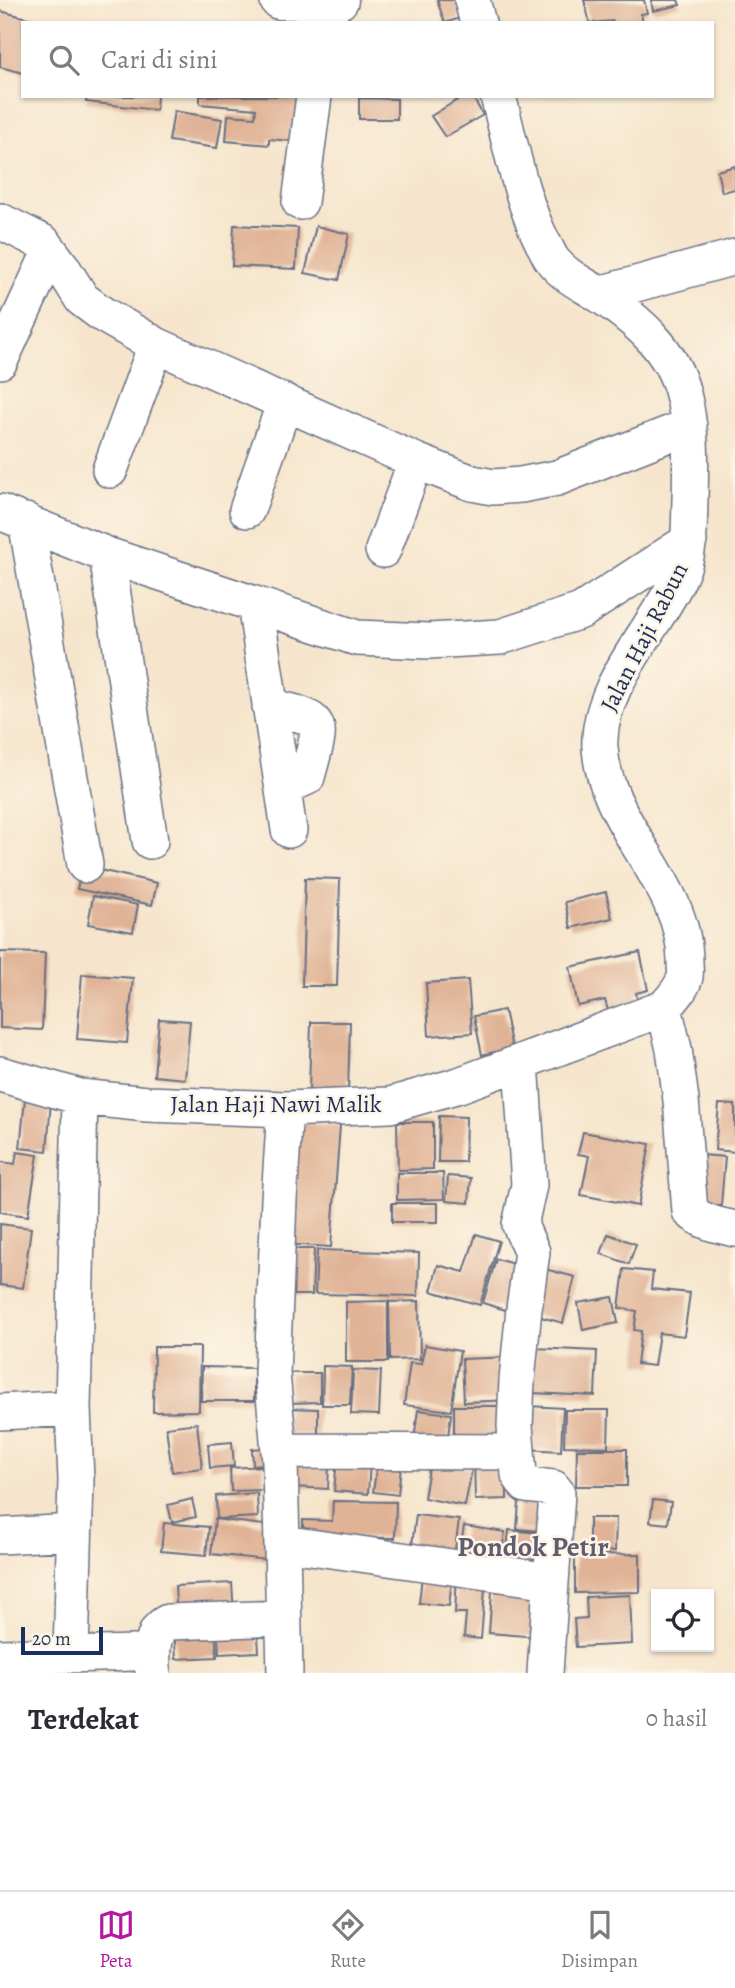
<!DOCTYPE html>
<html lang="id">
<style>
:root{--surface:#fff;--page:#f7f7f7;--text:#2b2b33;--muted:#7c7c81;--line:#e1e1e2;--accent:#b5179e}
body{margin:0;font-family:Alegreya,serif;background:var(--page);color:var(--text)}
.controls{position:absolute;right:21px;bottom:21px;display:grid;overflow:hidden;border-radius:0px;box-shadow:0 2px 5px #0004}
.controls button{width:63px;height:63px;display:grid;place-items:center;padding:0;border:0;border-bottom:2px solid var(--line);background:var(--surface);color:var(--text);font:35px sans-serif}
.scale{position:absolute;left:21px;bottom:18px;width:82px;box-sizing:border-box;padding-left:7px;border:4px solid #1b2f5e;border-top:0;font-size:19px;line-height:24px;white-space:nowrap;color:#1b2f5e;-webkit-text-stroke:5px #fcf5e5;paint-order:stroke}
.list{margin:0;padding:0;list-style:none}
h2{display:flex;justify-content:space-between;align-items:center;height:91px;margin:0;padding:0 28px;font-size:30px}
h2 small{font-size:23px;font-weight:400;color:var(--muted)}
.icon{flex:none;width:38px;height:38px;fill:none;stroke:currentColor;stroke-width:2;stroke-linecap:round;stroke-linejoin:round}
.map{position:relative;flex:none;width:735px;height:1673px;overflow:hidden}
.search{position:absolute;background:var(--surface);box-shadow:0 2px 5px #0004;left:21px;right:21px;top:21px;height:77px;display:flex;align-items:center;gap:18px;box-sizing:border-box;padding:0 24px;border-radius:0px;color:var(--muted);font-size:26px}
.sheet{height:217px;background:var(--surface)}
nav{display:flex;justify-content:space-around;align-items:center;box-sizing:border-box;height:98px;border-top:2px solid var(--line);background:var(--surface);font-size:19px;color:var(--muted)}
nav a{display:grid;justify-items:center;gap:4px}
nav .on{color:var(--accent)}
.map>svg:first-child{display:block}
.building{fill:#e0b396}
.lines{fill:none;stroke-linecap:round;stroke-linejoin:round}
.minor-casing{stroke:#686f84;stroke-width:38}
.major-casing{stroke:#686f84;stroke-width:41}
.minor{stroke:#fff;stroke-width:35}
.major{stroke:#fff;stroke-width:38}
.labels{text-anchor:middle;stroke-width:5;stroke-linejoin:round;paint-order:stroke}
.street-label{font-size:24px;fill:#1b2f5e;stroke:#fcf5e5}
.quarter-label{font-size:28px;font-weight:bold;fill:#605d72;stroke:#fcf5e5}
</style>
<div class="map">
<svg width="735" height="1673" viewBox="0 0 735 1673">
<rect width="100%" height="100%" fill="#fcf5e5"/>
<filter id="ink" filterUnits="userSpaceOnUse"><feTurbulence type="fractalNoise" baseFrequency=".0143" numOctaves="2"/><feDisplacementMap in="SourceGraphic" scale="14" xChannelSelector="R" yChannelSelector="G"/><feConvolveMatrix kernelMatrix="1 2 1 2 8 2 1 2 1" color-interpolation-filters="sRGB"/></filter>
<filter id="wash" filterUnits="userSpaceOnUse"><feTurbulence type="fractalNoise" baseFrequency=".00686" numOctaves="4" result="noise"/><feDisplacementMap in="SourceGraphic" scale="28" xChannelSelector="R" yChannelSelector="G"/><feGaussianBlur stdDeviation="1.57" result="paint"/><feColorMatrix in="noise" values="0 0 0 0 0 0 0 0 0 0 0 0 0 0 0 0 0 1.4 0 .05"/><feComposite in="paint" operator="in"/></filter>
<g filter="url(#wash)">
<rect width="100%" height="100%" fill="#f6e5cc"/>
<g id="blocks">
<path class="building" d="M437,0h17l6,18 -15,5z
M584,0h60l3,13 -6,1 2,9h-29l-1,-2 -23,2z
M651,0h27l2,5 -27,6z
M0,11l43,11 -20,1v50l-23,-6z
M87,96h70l-1,14 -70,-8z
M200,96h106l-3,46 -34,-3v6l-43,-4 2,-26 27,2 1,-8 -56,-5z
M464,96h8l11,19 -38,22 -14,-21z
M359,98l38,1v20h-38z
M174,111l48,8 -5,29 -48,-7z
M735,166v23l-13,3 -5,-21z
M234,225l64,3 -2,41 -64,-3z
M316,226l33,8 -10,46 -34,-7z
M82,866l75,17 -5,22 -75,-16z
M305,878l35,1 -3,107h-35z
M606,892l6,26 -41,10 -6,-26z
M93,896l45,9 -5,27 -45,-8z
M0,952l45,1 -3,77 -42,-2z
M640,952l8,38 -12,3 3,14 -30,7 -4,-14 -27,6 -8,-39z
M82,974l51,4 -6,65 -50,-4z
M468,980l4,53 -43,3 -3,-53z
M504,1010l8,38 -30,7 -8,-39z
M159,1019l31,2 -5,58 -31,-3z
M311,1022h39l-2,71 -39,-1z
M25,1099l26,2 -4,50 -27,-3z
M719,1104l16,1v47l-20,-2z
M439,1116l27,1 -1,45h-27z
M294,1122l46,3 -9,122 -46,-3z
M397,1122h36v47l-35,1z
M583,1132l67,12 -12,62 -57,-11 8,-39 -11,-2z
M17,1152l21,3 -10,61 -28,-4v-50l15,2z
M702,1155l23,2 -4,49 -24,-2z
M397,1173h46l1,26 -47,1z
M448,1176l23,2 -2,25 -23,-2z
M392,1203h46v19h-46z
M0,1224l31,4 -8,60 -23,-3z
M476,1234l23,7 -19,64 -49,-14 7,-26 26,7z
M608,1234l28,10 -7,20 -28,-10z
M287,1249h27l-2,46h-26z
M317,1250l102,3 -1,43 -103,-2z
M496,1259l33,9 -14,45 -32,-10z
M541,1268l34,9 -12,46 -33,-9z
M624,1269l29,3 -2,17 39,4 -6,43 -25,-3 -5,33 -17,-2 4,-33 -7,-1 3,-19 -18,-3z
M613,1297l5,26 -35,7 -5,-27z
M388,1301v61h-42v-60z
M419,1301l1,58 -30,1 -1,-58z
M425,1345l35,6 -9,60 -47,-6 6,-42 11,1z
M154,1347h46l-1,64 -46,1z
M535,1348l62,3 -2,45 -62,-3z
M512,1357l1,43 -49,2 -2,-43z
M323,1366l29,1 -2,38h-28z
M202,1367l52,1v33h-53z
M353,1370l28,1 -2,44 -28,-1z
M289,1373h31v29l-31,1z
M454,1406h59l1,39 -60,1z
M528,1406l35,2 -2,43 -35,-2z
M287,1408l31,1v26l-32,-1z
M418,1410l33,4 -5,37 -33,-4z
M565,1410h44l-1,37 -44,-1z
M197,1423l5,45 -30,4 -6,-45z
M232,1442l2,24 -24,2 -2,-24z
M276,1447l1,16 -24,2 -1,-16z
M577,1449h50v37h-51z
M474,1454h32l1,45 -32,1z
M337,1460l33,2 -2,32 -34,-3z
M430,1462l42,7 -7,37 -41,-8z
M294,1463l35,1 -1,25 -35,-2z
M377,1463l24,3 -3,29 -25,-3z
M263,1466l1,24 -33,1 -1,-23z
M520,1489l34,3 -3,40 -34,-3z
M257,1493l1,24 -41,2 -1,-23z
M192,1499l4,18 -24,5 -4,-17z
M653,1500l18,2 -3,22 -18,-2z
M333,1501l63,1 -1,36 -92,-1v-17l29,1z
M416,1515l43,5 -5,37 -43,-5z
M589,1518h27l-1,33h-26z
M215,1519l57,7 -4,34 -57,-6z
M164,1523l45,4 -3,28 -45,-4z
M464,1526l41,6 -5,31 -41,-6z
M509,1530l30,3 -3,39 -31,-3z
M640,1554v38l-65,1v-38z
M423,1567l30,3 -4,36 -30,-3z
M457,1575l29,2 -5,62 -17,-2 2,-24h-11z
M232,1583l2,32 -57,3 -2,-32z
M492,1591l49,4 -3,42 -49,-4z
M630,1595l2,49 -56,3 -2,-28 13,-1 -1,-21z
M214,1621l3,36 -41,2 -2,-35z
M257,1621l2,31 -40,2 -2,-30z"/>
</g>
</g>
<g filter="url(#ink)">
<use href="#blocks" fill-opacity="0" stroke="#686f84" stroke-width="2"/>
<g class="lines">
<g class="minor-casing">
<path id="minor" d="M472,0l6,23
M498,96c13,49 22,102 45,147 4,6 6,13 10,18 13,16 30,23 47,34 37,25 72,54 83,99 9,35 8,69 7,105 -1,26 1,54 -11,78 -24,52 -83,111 -79,171 5,78 85,135 85,213 0,5 1,12 0,16 -3,12 -13,22 -21,31l10,41 7,51 9,111c13,12 29,14 45,18
M300,202l14,-106
M0,221l44,22 18,24 20,32 20,15 54,31 260,116 56,22 21,4 28,-2 36,-7 132,-52
M599,294l136,-37
M0,361l50,-109
M110,470l46,-125
M247,510l38,-108
M0,512l107,43 250,83 72,3 71,-4 81,-26 108,-70
M26,521l59,344
M383,550l33,-89
M107,555l43,286
M255,604l34,226
M270,707c60,12 51,16 37,70l-24,11
M521,1062l8,123 -9,40 12,27 -8,57 -7,71 -2,46 4,49 7,10 27,3 4,5 -12,180
M0,1074l80,23 67,7 138,5 105,-4 69,-20 205,-77
M0,1412l73,-4
M279,1451l237,1
M0,1536l74,-4
M282,1543l269,38
M71,1654l5,-174 -3,-72 7,-311
M0,1657l134,-4
M153,1673c0,-18 -4,-42 15,-51l116,-4
M285,1673l-5,-211 -8,-89 7,-173 6,-91"/>
</g>
<g class="major-casing">
<path id="major" d="M279,0h60"/>
</g>
<use href="#minor" class="minor"/>
<use href="#major" class="major"/>
</g>
</g>
<g class="labels">
<g class="street-label">
<text transform="translate(644 637) rotate(-63)" y="8">Jalan Haji Rabun</text>
<text x="276" y="1112">Jalan Haji Nawi Malik</text>
</g>
<g class="quarter-label">
<text x="533" y="1556">Pondok Petir</text>
</g>
</g>
</svg>
<div class="controls">
<button><svg class="icon" aria-label="locate" viewBox="0 0 24 24"><circle cx="12" cy="12" r="6"/><path d="M12 2v4M12 18v4M2 12h4M18 12h4"/></svg></button>
</div>
<div class="scale">20 m</div>
<div class="search"><svg class="icon" aria-label="search" viewBox="0 0 24 24"><circle cx="10" cy="10" r="6"/><path d="M15 15l6 6"/></svg>Cari di sini</div>
</div>
<section class="sheet">
<h2>Terdekat<small>0 hasil</small></h2>
<ul class="list">
</ul>
</section>
<nav>
<a class="on"><svg class="icon" aria-label="map" viewBox="0 0 24 24"><path d="M3 6l6-2 6 2 6-2v14l-6 2-6-2-6 2zM9 4v14M15 6v14"/></svg>Peta</a>
<a><svg class="icon" aria-label="directions" viewBox="0 0 24 24"><path d="M12 3l9 9-9 9-9-9zM9 14v-3h6M13 9l2 2-2 2"/></svg>Rute</a>
<a><svg class="icon" aria-label="saved" viewBox="0 0 24 24"><path d="M7 4h10v16l-5-4-5 4z"/></svg>Disimpan</a>
</nav>
